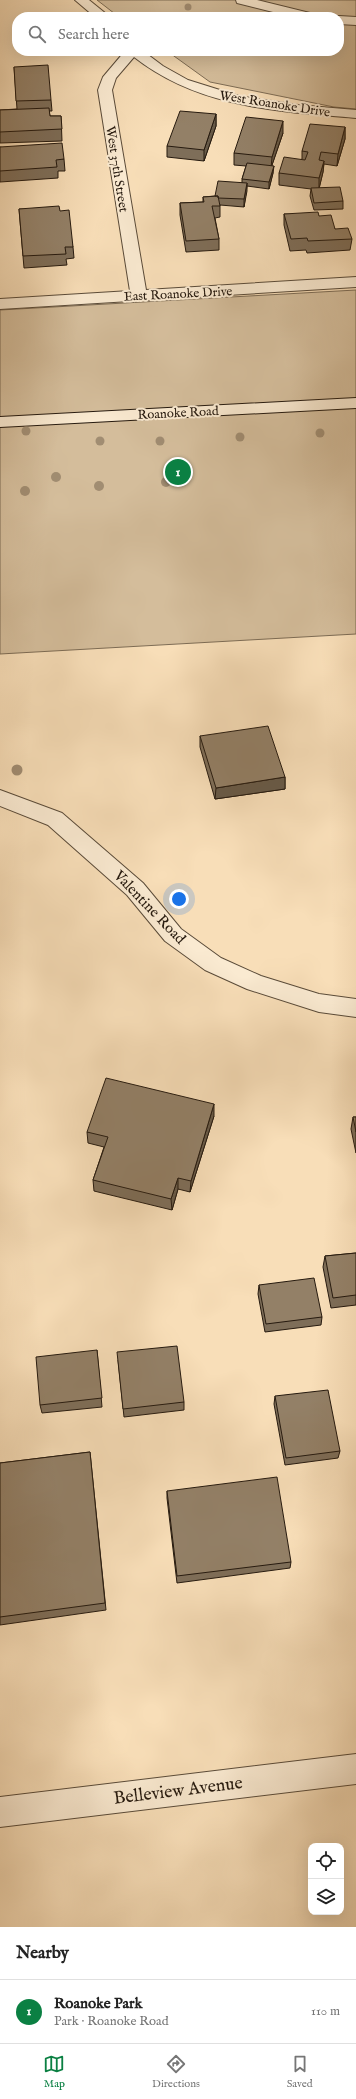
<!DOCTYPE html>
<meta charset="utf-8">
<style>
:root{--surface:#fff;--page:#f2f2f2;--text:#222;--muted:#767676;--line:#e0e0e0;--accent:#0b8043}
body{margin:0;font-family:"IM FELL English",serif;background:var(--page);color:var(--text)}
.controls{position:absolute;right:12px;bottom:12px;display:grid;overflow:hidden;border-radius:8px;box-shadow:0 4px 16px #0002}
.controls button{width:36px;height:36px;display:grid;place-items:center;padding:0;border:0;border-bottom:1px solid var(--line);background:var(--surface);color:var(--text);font:20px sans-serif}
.you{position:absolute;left:179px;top:899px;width:14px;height:14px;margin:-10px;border:3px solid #fff;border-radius:50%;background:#1a73e8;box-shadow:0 0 0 6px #1a73e833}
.badge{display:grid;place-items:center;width:26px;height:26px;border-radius:50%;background:var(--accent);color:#fff;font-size:13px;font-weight:700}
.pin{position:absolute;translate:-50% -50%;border:2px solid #fff;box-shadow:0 1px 4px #0006}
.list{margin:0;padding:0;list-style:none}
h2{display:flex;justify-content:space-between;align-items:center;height:52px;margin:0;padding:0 16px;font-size:17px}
h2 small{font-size:13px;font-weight:400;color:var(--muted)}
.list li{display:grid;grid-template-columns:26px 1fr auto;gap:12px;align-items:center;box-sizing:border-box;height:64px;padding:0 16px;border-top:1px solid var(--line)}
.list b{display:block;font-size:15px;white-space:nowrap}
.list p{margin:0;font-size:13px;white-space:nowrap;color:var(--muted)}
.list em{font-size:13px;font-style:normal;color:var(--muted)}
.icon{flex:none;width:22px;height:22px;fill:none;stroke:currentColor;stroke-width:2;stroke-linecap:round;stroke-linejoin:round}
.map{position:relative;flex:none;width:356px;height:1927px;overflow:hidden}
.search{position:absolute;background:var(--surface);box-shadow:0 4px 16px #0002;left:12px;right:12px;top:12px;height:44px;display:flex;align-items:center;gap:10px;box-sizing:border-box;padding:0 14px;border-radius:16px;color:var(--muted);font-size:15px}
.sheet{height:116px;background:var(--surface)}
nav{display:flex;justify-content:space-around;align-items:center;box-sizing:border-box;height:56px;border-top:1px solid var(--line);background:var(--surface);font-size:11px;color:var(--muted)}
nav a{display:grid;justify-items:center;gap:2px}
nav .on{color:var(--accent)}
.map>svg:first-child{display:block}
.green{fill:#d4bd9b;stroke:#7d6c55}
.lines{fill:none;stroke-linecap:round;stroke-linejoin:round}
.street-casing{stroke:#5a4b39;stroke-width:2}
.secondary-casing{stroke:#261a0f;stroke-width:2}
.street{fill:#faead1;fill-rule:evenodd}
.secondary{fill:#faead1;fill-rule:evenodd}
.tree{fill:#a18d72}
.wall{fill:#7e6e59;stroke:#261a0f}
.shaded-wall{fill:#675a48;stroke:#261a0f}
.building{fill:#938067;stroke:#261a0f}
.labels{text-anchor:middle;stroke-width:4;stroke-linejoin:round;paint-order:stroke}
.far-street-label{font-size:13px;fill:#261a0f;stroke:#faead1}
.street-label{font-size:15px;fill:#261a0f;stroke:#faead1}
.near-street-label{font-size:18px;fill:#261a0f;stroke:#faead1}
</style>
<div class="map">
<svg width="356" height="1927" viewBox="0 0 356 1927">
<rect width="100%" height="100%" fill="#f8deb8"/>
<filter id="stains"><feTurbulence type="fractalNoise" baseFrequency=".005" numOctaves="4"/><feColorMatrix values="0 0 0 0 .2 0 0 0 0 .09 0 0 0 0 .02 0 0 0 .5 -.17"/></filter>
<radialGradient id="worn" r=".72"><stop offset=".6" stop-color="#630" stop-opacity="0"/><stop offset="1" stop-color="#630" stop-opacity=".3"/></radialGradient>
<path class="green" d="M97,0h259v109l-22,-2 -124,-25 -43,-31h172v-34h-220z
M356,290v344l-356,20v-344z"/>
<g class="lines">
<g class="street-casing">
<path id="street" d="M75,0h14l21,17h-15z
M236,0h21l57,14 2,3h-23l-56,-14z
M339,16l17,1v8l-17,-1v-7h-4z
M125,51h18l20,15 25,14 51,16 59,9 58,5v8c-79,-7 -157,-10 -222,-61l-18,21 -4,12 34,200 210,-13v10l-356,22v-10l130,-8 -32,-201 5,-13z
M0,790l62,23 81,70 38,46 40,29 40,18 58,18 37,5v18l-37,-5 -72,-23 -42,-19 -40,-29 -38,-46 -79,-70 -48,-19z
M356,1754v30l-356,43v-30z"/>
</g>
<g class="secondary-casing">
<path id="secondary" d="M356,398v10l-356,19v-10z"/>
</g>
<use href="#street" class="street"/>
<use href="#secondary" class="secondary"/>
</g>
<g class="tree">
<circle cx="188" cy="7" r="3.5"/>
<circle cx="26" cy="431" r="4.5"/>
<circle cx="320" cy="433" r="4.5"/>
<circle cx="240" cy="437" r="4.5"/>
<circle cx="100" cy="441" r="4.5"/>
<circle cx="160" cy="441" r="4.5"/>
<circle cx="56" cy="477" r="5"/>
<circle cx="166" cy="482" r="5"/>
<circle cx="99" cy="486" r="5"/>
<circle cx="25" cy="491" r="5"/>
<circle cx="17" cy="770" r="5.5"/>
</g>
<path class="wall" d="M14,67l37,33 1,11h-3l1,5h11l1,25 -62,2v-33l17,-1z
M216,114v12l-12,35 -37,-4v-11z
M345,127v12l-8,27 -13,-2 -1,8 -4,16 24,13v8l-29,1 -4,-14 1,-7 -32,-4v-12l23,-14v-8z
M283,133l-11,32 1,8 -4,16 -22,-3 -3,21 -24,-2v12l-5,1 4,21v11l-33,2 -6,-37v-12l23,-1v-5l12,-1 27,-13v-4l4,-13 -12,-1v-12z
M0,147l64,12 1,12h-7v7l-58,4z
M19,209l41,2 13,36 1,11 -8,1 1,6 -43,3z
M284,214l35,2 16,13 17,10 -2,11 -43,3 -1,-3 -16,1 -6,-26z
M200,736l85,41v12l-70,10 -15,-52z
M214,1116l-24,76 -12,-3 -6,21 -78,-19 -1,-11 11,-33 -16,-4 -1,-11z
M353,1117h3v36l-5,-24z
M356,1253v52l-25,3 -8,-41 2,-11z
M259,1285l63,32 -1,8 -56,7 -7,-38z
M97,1350l5,57 -60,6 -2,-8z
M118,1360l66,42v8l-60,7z
M275,1396l65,55 -2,7 -53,7 -11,-61z
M90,1452l16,158 -106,15v-162z
M167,1491l124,71 -1,6 -113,15 -10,-85z"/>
<path class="shaded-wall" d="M216,114v12l-12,35v-11z
M283,121v12l-12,35 1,-11z
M345,127v12l-8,27 1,-12z
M324,161l-1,11 -4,17v-11z
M274,166l-1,7 -4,16v-7z
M247,183v8l-3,16v-8z
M285,777v12l-70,10 1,-11z
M214,1104v12l-24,76 1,-11z
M178,1178v11l-6,21 -1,-11z"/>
<path class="building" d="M48,65l3,35 -35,1 -2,-34z
M49,108l1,8h11l1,13 -62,3v-22z
M180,111l36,3 -12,36 -37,-4z
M246,117l37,4 -11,36 -38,-4z
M310,124l35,3 -7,27 -17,-2 -2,8 5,1 -5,17 -40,-5 5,-16 21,3 3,-8 -6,-1z
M62,143l2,16 -8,1 1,7 -57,4v-24z
M247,163l27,3 -5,16 -27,-3z
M218,181l29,2 -3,16 -26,-1v-2h-3z
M340,187l3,14 -29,2 -3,-15z
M218,196l2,10h-8l7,33 -33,2 -6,-38 24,-1 -1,-5z
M59,206l1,5 9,-1 4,37h-8l1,7 -43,2 -4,-47z
M318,212l1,4 12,-1 4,14 13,-1 4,11 -44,2 -1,-3 -16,1 -7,-25z
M268,726l17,51 -69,11 -16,-52z
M106,1078l108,26 -23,77 -13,-3 -7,21 -78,-19 15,-43 -21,-5z
M353,1117h3v15z
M356,1253v42l-23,3 -8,-42z
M314,1278l8,39 -56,7 -7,-39z
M177,1346l7,56 -61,7 -6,-57z
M97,1350l5,48 -62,7 -4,-48z
M328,1390l12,61 -54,7 -11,-62z
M90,1452l15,151 -105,14v-154z
M277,1477l14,85 -114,14 -10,-85z"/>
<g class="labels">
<g class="far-street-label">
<text transform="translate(275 103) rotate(9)" y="5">West Roanoke Drive</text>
<text transform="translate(118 169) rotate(81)" y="5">West 37th Street</text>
<text transform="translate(178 293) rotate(-3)" y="5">East Roanoke Drive</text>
<text transform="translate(178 412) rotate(-3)" y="5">Roanoke Road</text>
</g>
<g class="street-label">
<text transform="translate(150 907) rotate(46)" y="5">Valentine Road</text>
</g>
<g class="near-street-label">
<text transform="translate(178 1790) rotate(-7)" y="6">Belleview Avenue</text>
</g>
</g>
<rect width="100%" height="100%" filter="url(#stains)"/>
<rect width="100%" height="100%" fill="url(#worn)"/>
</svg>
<div class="controls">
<button><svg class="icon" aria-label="locate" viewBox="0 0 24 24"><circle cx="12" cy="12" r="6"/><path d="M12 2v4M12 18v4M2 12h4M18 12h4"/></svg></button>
<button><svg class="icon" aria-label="layers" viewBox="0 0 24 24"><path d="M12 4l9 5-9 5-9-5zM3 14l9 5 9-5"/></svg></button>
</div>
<div class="you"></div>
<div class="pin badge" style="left:178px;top:472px">1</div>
<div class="search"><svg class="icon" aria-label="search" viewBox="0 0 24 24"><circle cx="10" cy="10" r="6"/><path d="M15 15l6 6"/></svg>Search here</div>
</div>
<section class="sheet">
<h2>Nearby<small></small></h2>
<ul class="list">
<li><span class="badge">1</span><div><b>Roanoke Park</b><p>Park · Roanoke Road</p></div><em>110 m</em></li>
</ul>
</section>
<nav>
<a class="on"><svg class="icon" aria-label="map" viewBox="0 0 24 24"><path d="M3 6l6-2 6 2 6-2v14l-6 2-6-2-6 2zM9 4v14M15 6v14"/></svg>Map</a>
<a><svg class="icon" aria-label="directions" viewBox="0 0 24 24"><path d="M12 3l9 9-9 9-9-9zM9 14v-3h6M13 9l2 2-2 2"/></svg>Directions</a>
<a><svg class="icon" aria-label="saved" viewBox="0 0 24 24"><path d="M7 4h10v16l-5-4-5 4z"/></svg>Saved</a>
</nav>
